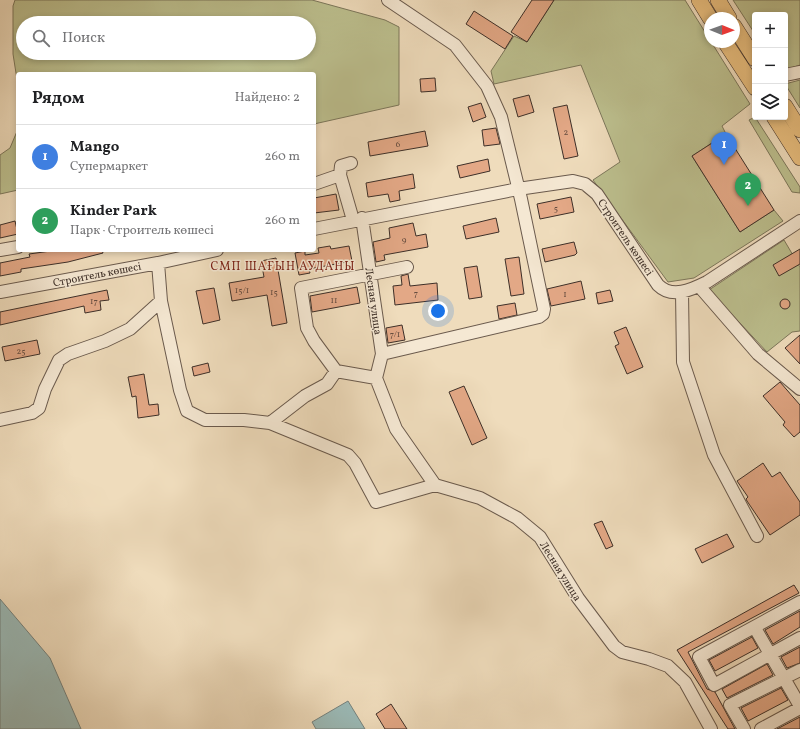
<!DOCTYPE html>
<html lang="ru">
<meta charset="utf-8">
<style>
:root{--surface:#fff;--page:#f6f6f6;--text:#202124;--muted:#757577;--line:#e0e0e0;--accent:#8f2418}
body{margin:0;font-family:Vollkorn,serif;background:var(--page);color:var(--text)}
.controls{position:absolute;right:12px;top:12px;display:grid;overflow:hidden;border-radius:4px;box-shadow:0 2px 6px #0003}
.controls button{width:36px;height:36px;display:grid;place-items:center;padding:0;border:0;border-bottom:1px solid var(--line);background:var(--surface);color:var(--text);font:20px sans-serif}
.compass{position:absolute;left:704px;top:12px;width:36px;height:36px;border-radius:50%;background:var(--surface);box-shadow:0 2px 6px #0003;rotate:91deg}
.you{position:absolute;left:438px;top:311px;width:14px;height:14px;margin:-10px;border:3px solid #fff;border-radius:50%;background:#1a73e8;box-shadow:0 0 0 6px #1a73e833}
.badge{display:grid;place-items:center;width:26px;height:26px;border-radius:50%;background:var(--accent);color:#fff;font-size:13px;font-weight:700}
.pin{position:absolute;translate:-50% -33px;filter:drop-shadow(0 1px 2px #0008)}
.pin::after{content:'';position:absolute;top:21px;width:14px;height:12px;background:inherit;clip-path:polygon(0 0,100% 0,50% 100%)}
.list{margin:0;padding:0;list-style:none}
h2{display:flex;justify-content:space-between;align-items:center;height:52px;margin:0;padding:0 16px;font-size:17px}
h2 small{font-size:13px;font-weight:400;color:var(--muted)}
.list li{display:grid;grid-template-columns:26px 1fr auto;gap:12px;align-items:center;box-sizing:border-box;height:64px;padding:0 16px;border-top:1px solid var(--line)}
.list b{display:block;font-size:15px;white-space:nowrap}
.list p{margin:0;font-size:13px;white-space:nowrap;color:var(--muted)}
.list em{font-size:13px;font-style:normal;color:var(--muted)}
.icon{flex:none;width:22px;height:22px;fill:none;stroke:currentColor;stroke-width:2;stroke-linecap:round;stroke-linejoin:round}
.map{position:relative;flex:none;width:800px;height:729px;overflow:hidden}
.search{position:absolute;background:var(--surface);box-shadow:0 2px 6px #0003;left:16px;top:16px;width:300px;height:44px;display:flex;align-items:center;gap:10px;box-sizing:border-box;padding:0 14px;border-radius:22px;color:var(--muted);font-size:15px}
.panel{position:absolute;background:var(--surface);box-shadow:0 2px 6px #0003;left:16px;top:72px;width:300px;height:180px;border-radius:4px}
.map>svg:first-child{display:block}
.green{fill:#bcbf8e;stroke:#7c775b;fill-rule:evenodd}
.water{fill:#9bbab7;stroke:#75827e}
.building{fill:#e3a886;stroke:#3d2f28}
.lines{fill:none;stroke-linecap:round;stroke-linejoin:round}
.minor-casing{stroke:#6a5a4d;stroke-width:14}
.major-casing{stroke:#3d2f28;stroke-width:16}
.minor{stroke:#f5e8d3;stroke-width:12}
.major{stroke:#e8be7e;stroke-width:15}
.labels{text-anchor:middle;stroke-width:3;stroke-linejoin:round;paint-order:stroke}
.number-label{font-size:9px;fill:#664d40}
.street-label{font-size:11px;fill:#3d2f28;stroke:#f5e8d3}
.neighbourhood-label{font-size:12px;letter-spacing:1px;fill:#7a1f14;stroke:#f5e8d3}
</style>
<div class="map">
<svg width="800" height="729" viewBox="0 0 800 729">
<rect width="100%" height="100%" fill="#efdcbc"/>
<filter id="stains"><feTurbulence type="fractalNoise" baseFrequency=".005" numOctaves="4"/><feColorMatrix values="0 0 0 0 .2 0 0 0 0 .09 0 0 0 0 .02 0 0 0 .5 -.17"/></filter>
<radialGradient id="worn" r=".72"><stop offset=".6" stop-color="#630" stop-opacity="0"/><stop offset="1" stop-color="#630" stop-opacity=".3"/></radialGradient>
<path class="green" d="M15,0h297l73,20 14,7v78l-85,19v-50h-296v12l-5,-32v-48zM23,23h286v30h-286z
M554,0h131l65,104 -28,22 4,8 -34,22 48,76 34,-22 9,11 -89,57 -26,4 -75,-102 27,-18 -39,-97 -87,19 -3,-13 23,-35 13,6z
M733,0h67v65l-15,5v-55h-30v19z
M800,80v28l-15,-24z
M755,117l45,70v6l-8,-1 -43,-72z
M18,129v61l-18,4v-39l10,-7z
M784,240l16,27v64l-8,1 -25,20 -58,-62z"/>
<path class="water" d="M0,599l50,59 31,71h-81z
M348,701l17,28h-49l-4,-7z"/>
<path class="building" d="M532,0h22l-27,42 -16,-10z
M474,11l39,25 -8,13 -39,-25z
M435,78l1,13 -15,1 -1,-13z
M529,95l5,17 -16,5 -5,-18z
M481,103l5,14 -13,5 -5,-15z
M567,105l11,51 -14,3 -11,-51z
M496,128l4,16 -16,2 -2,-16z
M425,131l3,15 -58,10 -2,-14z
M726,134l48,76 -34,22 -48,-76z
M488,159l2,12 -30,7 -3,-12z
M413,174l2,14 -16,3 1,9 -10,2 -2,-8 -20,3 -2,-14z
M336,194l3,16 -25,3v-15z
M571,197l3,15 -34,7 -3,-15z
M496,218l3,14 -33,7 -3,-13z
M15,221l3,13 -18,4v-13z
M413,223l3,13 10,-2 2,13 -44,8 1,5 -9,2 -3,-20 17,-4 -1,-10z
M574,242l3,11 -2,2 -30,7 -3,-13z
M330,246l1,3 18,-3 3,15 -43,8 1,4 -11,2 -4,-22 10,-2v4l14,-2 -1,-5z
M800,249v15l-21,12 -6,-11z
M58,250h44l1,3 -35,9 -47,7v3l-21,4v-13l30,-6 -1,-3z
M519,257l5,37 -13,2 -6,-37z
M276,258l11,65 -15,3 -5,-31 -35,6 -3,-18 35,-6 -3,-16z
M477,266l5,31 -13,2 -5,-31z
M408,274l2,12 27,-3 1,17 -43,5 -2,-19 9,-1 -1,-9z
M581,281l4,18 -34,7 -4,-17z
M357,287l3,16 -48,9 -2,-16z
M214,288l6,32 -17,4 -7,-33z
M107,290l2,10 -9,1 1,9 -16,3 -1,-7 -84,19v-13z
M610,290l3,11 -15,3 -2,-11z
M780 304a5 5 0 1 1 10 0a5 5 0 1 1-10 0Z
M515,303l2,12 -18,4 -2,-13z
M402,325l3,15 -17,3 -2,-15z
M626,327l17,40 -16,7 -12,-28 4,-2 -5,-12z
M800,335v29l-15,-16z
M37,340l3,14 -35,7 -3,-14z
M208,363l2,9 -16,4 -2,-9z
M144,374l5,31 9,-1 1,11 -21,3 -2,-22 -4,1 -4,-20z
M780,382l20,23v27l-6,5 -11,-12 2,-3 -22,-26z
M464,386l23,52 -15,7 -23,-53z
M763,463l9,14 8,-5 20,30v13l-30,20 -23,-34 -1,-2 2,-2 -11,-16z
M602,521l11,25 -7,3 -12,-25z
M727,534l7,13 -32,16 -7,-14z
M794,585l5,8 -111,59 19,37 8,3 20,37h-7l-51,-79z
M800,611v16l-27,17 -8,-14z
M752,637l6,11 -43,23 -6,-11z
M800,647v16l-13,5 -6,-11z
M767,664l6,11 -46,23 -5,-9z
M781,688l7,12 -40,21 -7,-13z
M391,704l16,25h-22l-9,-15z
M800,717v12h-23z"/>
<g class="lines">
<g class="minor-casing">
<path id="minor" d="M785,75l15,-3
M340,175l1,-9 10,-3
M314,184l26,-9 13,45
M362,218l20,136 -6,24 20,51 39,56 45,13 37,20 23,19 38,61 36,48 8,6 27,7 19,7 17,16 26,47
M314,229l204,-40 55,-8 12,3 12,10 61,91c14,14 33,5 49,-3l93,-61
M0,250l18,-3
M158,263l3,38 19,89 7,21 18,9h39l26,3 78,32 7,8 21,39 59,-17
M699,286l59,68 42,35
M0,292l158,-29 59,-13
M682,292l1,70 31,93 43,81
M382,354l157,-37 4,-3 1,-5 -23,-110 -20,-82 -14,-31 -32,-41 -67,-45
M376,378l-40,-7 -22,-30 -7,-13 -6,-40 106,-21
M0,420l32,-7 7,-5 6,-19 14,-29 9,-6 37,-13 25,-12 31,-28
M270,423l35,-27 22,-12 9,-13
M800,602l-101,55 15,28 86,-47
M755,628l45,78
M744,729l-14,-24 70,-35
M761,729l39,-21"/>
</g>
<g class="major-casing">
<path id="major" d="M699,0l11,18
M718,0l11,18
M734,26l21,33
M725,42l30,46
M785,106l15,24
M774,117l26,41"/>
</g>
<use href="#minor" class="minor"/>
<use href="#major" class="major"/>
</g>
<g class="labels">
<g class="number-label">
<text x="566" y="135">2</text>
<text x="398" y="147">6</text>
<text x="556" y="211">5</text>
<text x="404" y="243">9</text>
<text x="242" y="293">15/1</text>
<text x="274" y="295">15</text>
<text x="416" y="296">7</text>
<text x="565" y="297">1</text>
<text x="334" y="303">11</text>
<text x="94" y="304">17</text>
<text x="395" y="337">7/1</text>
<text x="21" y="354">25</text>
</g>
<g class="street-label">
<text transform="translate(626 237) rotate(56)" y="4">Строитель көшесі</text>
<text transform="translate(97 274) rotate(-11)" y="4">Строитель көшесі</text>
<text transform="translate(374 301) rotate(82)" y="4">Лесная улица</text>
<text transform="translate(561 571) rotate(58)" y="4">Лесная улица</text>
</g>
<g class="neighbourhood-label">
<text x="283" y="270">СМП ШАҒЫН АУДАНЫ</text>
</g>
</g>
<rect width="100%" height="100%" filter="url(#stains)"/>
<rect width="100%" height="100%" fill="url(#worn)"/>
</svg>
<div class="controls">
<button>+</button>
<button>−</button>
<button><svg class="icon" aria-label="layers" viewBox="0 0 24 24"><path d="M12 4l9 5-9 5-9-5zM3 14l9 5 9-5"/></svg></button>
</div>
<svg class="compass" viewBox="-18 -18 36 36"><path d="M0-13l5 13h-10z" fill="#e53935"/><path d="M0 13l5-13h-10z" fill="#757577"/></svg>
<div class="you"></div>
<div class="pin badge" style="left:724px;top:165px;background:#3f7fe0">1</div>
<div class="pin badge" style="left:748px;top:206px;background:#2e9e5b">2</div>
<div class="search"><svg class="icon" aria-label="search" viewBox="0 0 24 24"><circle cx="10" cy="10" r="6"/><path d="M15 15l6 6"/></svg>Поиск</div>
<section class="panel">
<h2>Рядом<small>Найдено: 2</small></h2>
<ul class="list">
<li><span class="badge" style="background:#3f7fe0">1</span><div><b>Mango</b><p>Супермаркет</p></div><em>260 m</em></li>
<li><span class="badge" style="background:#2e9e5b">2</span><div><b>Kinder Park</b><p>Парк · Строитель көшесі</p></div><em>260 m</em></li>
</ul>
</section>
</div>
